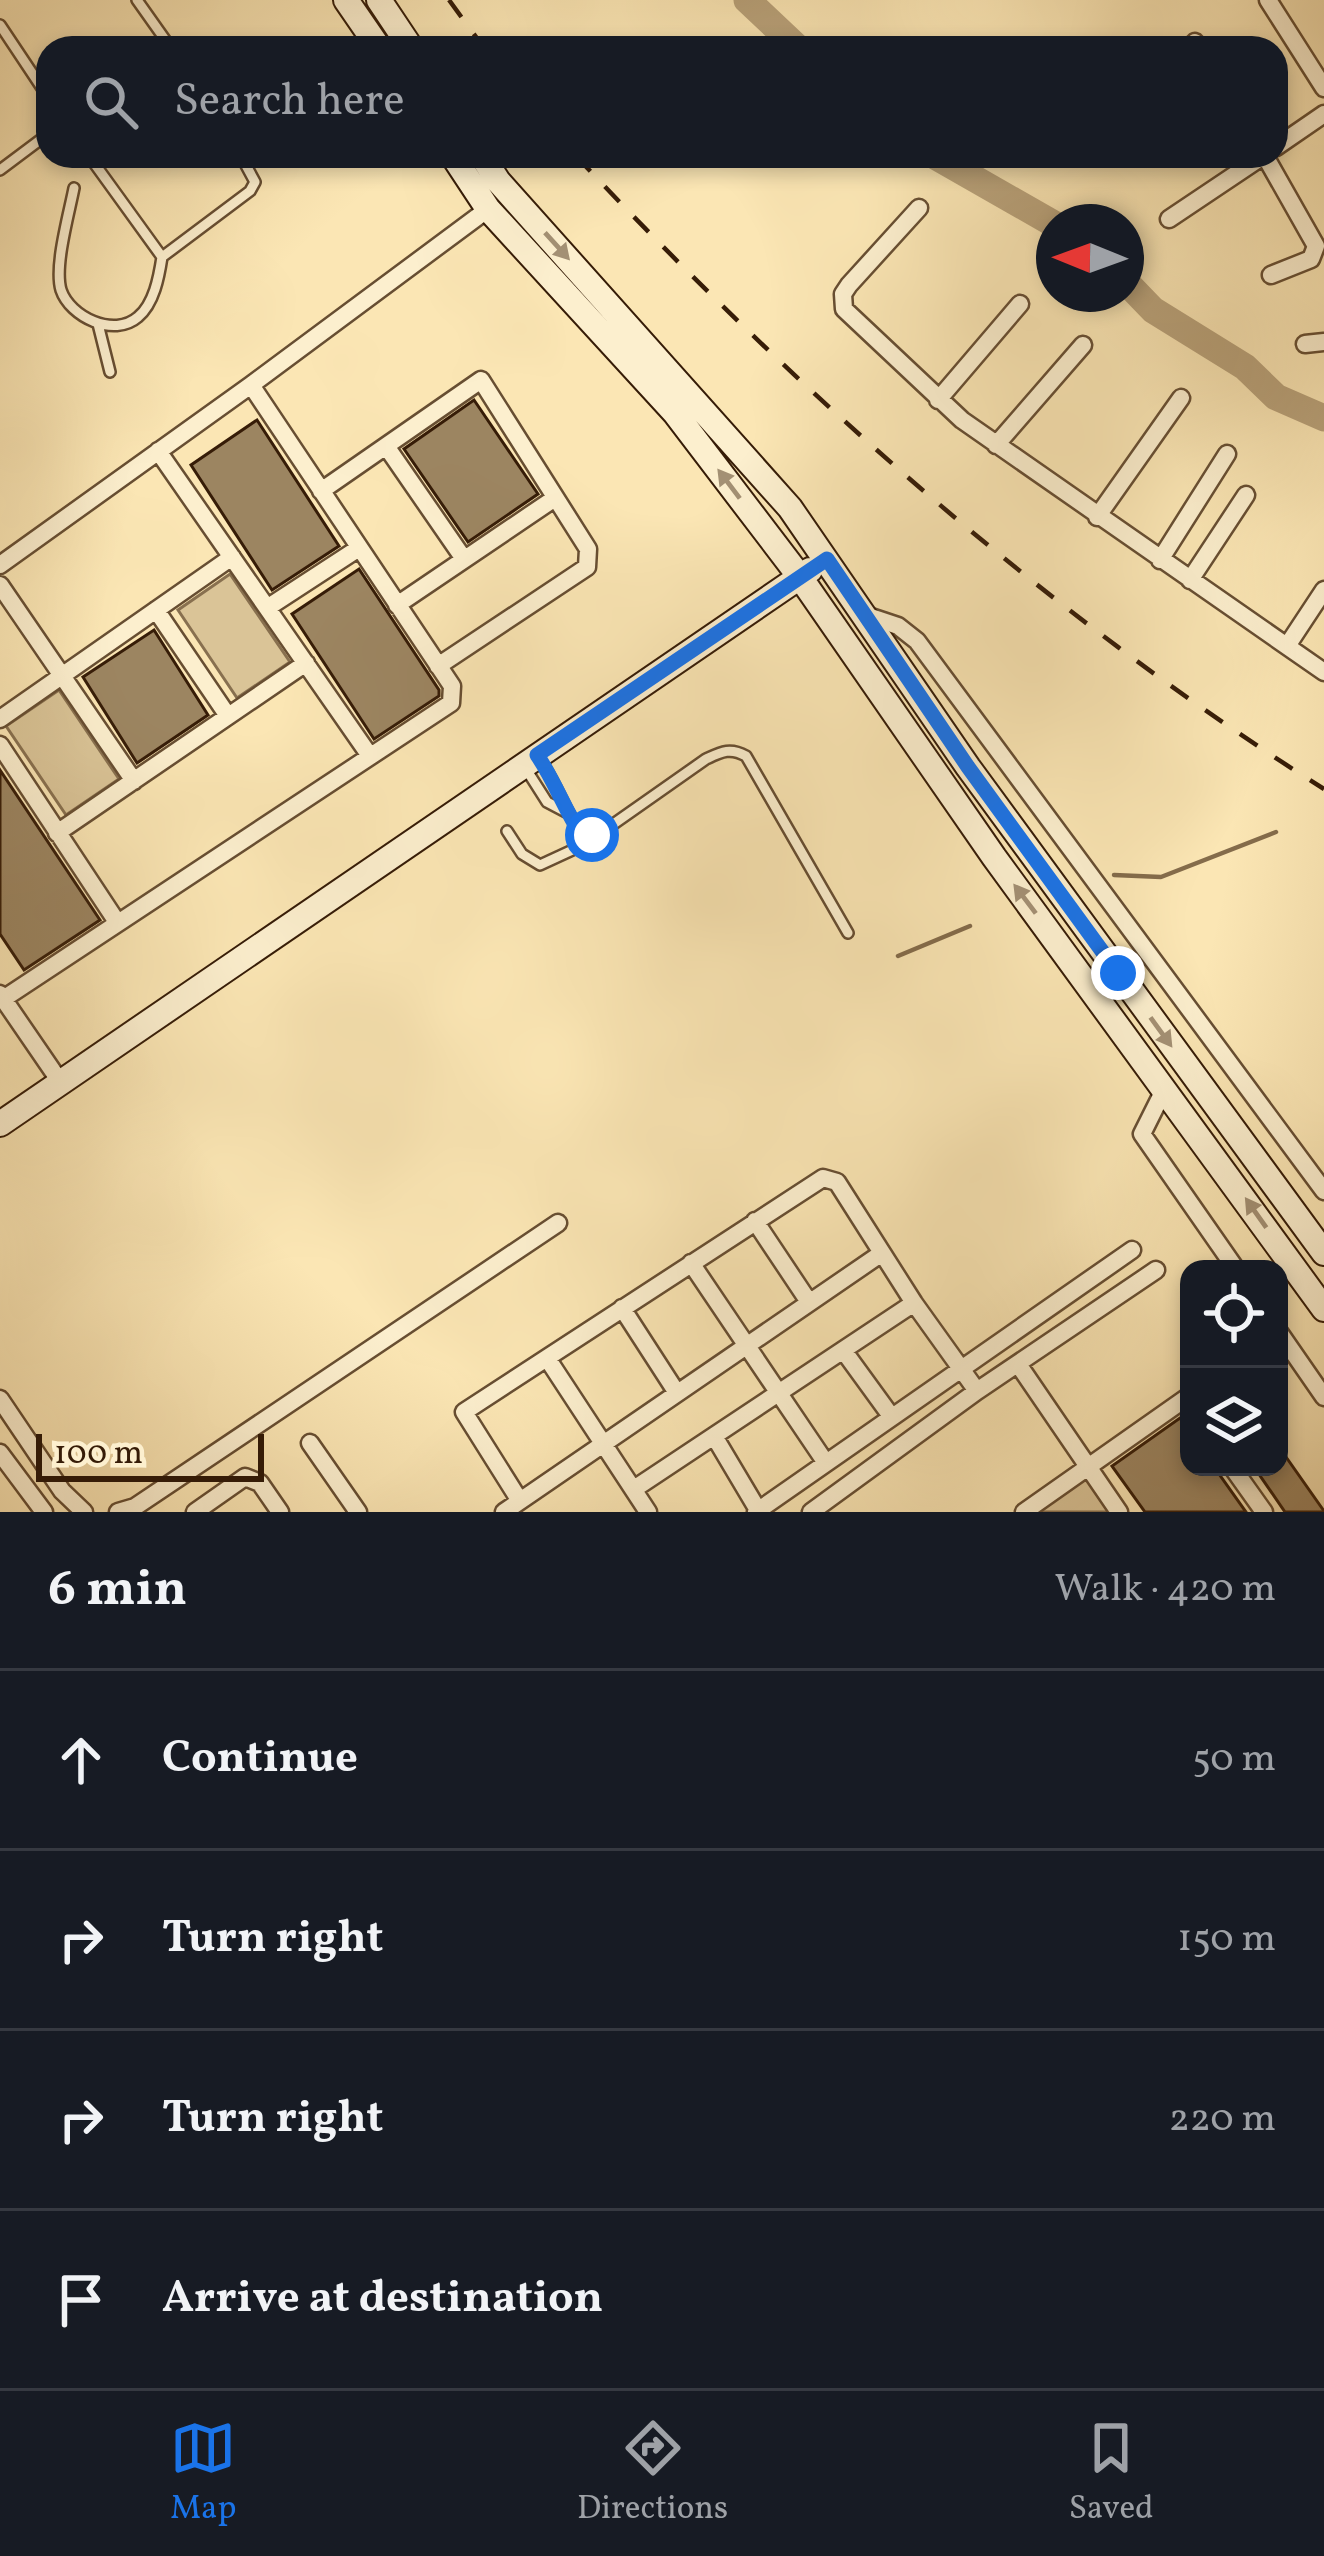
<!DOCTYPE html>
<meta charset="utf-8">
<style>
:root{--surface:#171b24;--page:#242831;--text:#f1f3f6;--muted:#9ea1a6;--line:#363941;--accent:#1a73e8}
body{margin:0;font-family:Vollkorn,serif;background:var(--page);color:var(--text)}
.controls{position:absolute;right:36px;bottom:36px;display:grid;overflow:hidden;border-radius:24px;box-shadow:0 6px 18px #0003}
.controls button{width:108px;height:108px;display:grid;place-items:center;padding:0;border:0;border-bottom:3px solid var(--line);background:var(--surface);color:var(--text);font:60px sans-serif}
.compass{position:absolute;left:1036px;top:204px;width:108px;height:108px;border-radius:50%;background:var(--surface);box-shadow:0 6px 18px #0003;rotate:271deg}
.scale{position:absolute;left:36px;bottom:30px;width:228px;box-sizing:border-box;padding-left:12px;border:6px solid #361c07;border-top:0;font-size:33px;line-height:42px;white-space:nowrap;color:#361c07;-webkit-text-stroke:9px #fcefce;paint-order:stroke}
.stop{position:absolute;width:36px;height:36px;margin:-27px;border:9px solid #1a73e8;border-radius:50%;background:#fff}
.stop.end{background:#1a73e8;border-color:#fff;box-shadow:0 3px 12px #0008}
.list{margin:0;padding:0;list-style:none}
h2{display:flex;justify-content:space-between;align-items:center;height:156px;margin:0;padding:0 48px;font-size:51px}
h2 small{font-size:39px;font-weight:400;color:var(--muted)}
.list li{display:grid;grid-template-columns:78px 1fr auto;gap:36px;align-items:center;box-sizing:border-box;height:180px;padding:0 48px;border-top:3px solid var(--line)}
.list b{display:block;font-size:45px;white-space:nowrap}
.list em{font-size:39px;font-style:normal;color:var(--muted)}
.icon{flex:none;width:66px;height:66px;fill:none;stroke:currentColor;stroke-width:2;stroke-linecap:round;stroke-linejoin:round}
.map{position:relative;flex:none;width:1324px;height:1512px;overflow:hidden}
.search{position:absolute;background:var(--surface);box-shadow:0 6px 18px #0003;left:36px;right:36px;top:36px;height:132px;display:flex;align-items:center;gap:30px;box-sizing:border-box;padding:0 42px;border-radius:36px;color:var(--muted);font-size:45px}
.sheet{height:876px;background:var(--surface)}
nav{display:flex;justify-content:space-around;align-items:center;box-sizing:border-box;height:168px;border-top:3px solid var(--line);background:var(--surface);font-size:33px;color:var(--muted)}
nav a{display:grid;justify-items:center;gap:6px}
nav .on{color:var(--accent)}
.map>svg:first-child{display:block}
.green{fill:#dac497;stroke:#88704f;stroke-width:3}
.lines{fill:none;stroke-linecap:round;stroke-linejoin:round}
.stream{stroke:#846c4b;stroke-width:4.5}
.river{stroke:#b8a179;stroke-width:27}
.building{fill:#9c8561;stroke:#361c07;stroke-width:3}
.service-casing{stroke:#674e32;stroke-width:14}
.minor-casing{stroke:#674e32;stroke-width:21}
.secondary-casing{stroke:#361c07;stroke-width:28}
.service{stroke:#fcefce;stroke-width:9}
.minor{stroke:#fcefce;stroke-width:16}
.secondary{stroke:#fcefce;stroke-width:24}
.rail{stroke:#361c07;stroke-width:4.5;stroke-dasharray:21 21;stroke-linecap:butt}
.oneway{fill:#a39074}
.route{stroke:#1a73e8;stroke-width:15}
</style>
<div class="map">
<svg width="1324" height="1512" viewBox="0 0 1324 1512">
<rect width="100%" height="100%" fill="#fbe6b4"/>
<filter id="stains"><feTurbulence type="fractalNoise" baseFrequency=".00167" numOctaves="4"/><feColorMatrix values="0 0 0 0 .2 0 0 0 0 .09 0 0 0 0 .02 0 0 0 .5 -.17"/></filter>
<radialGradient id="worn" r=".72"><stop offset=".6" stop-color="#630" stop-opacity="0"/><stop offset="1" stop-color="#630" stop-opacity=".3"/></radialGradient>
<path class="green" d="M230,574l60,88 -53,36 -59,-88z
M59,690l60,89 -53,36 -60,-89z
M1086,1476l25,36h-77z"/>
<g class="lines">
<path class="stream" d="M1114,875l47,2 115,-45
M898,956l72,-30"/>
<path class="river" d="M747,0l51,48
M935,156l119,68
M1126,282l27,28 92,57 31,30 48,21"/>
</g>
<path class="building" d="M474,400l64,94 -70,48 -64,-93z
M257,420l82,126 -67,44 -81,-125z
M359,569l80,121v6l-65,43 -82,-125z
M154,630l54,85 -71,48 -54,-86z
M0,770l100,150 -76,50 -24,-36z
M1180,1418l9,12v37h25l32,45h-101l-33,-46z
M1279,1447l45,64v1h-39l-31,-45h25z"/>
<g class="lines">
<g class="service-casing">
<path id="service" d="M137,0l34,48
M0,25l48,72
M0,170l48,-36
M74,188c-5,26 -20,78 -13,102 9,27 53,48 77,27 16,-13 21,-40 24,-60l-73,-101
M162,257l88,-66 5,-9 -14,-26
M98,324l12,48
M540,760c17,24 25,51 42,75
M526,769l21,33 19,10
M507,831l15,23 18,11 39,-18
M578 843a9 9 0 1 1 18 0a9 9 0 1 1-18 0Z
M595,837l111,-78c15,-7 24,-12 40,-3l102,177"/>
</g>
<g class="minor-casing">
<path id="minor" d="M1268,0l56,88
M1195,42l4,6
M1276,147l48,-33
M1265,156l51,90 -5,13 -40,16
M919,208l-70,77 -6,9 1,15 118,111 362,252
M1169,219l94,-63
M1305,344l19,-2
M938,400l82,-96
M996,445l87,-100
M386,446l78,113
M158,451l212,305
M321,491l160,-111 107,169 -1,18 -149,99
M1097,517l84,-119
M1160,560l67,-106
M0,565l251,-180 237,-176
M1190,580l56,-85
M0,585l134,196
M397,605l158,-107
M267,608l92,-60
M156,610l72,106
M865,615l33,11 19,15 407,550
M1287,646l37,-56
M0,719l232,-162
M0,745l117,177
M57,833l249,-170
M0,994l61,89
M3,999l448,-296 1,-17 -201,-301
M1165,1088l-23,46 94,135
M755,1221l54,81
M691,1263l135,200
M622,1308l55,85
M1279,1332l45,65
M843,1350l48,66
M547,1358l101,154
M1018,1364l101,148
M0,1399l62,92 22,21
M714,1436l44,74
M310,1443l48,69
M0,1453l44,59
M1232,1467l32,45
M634,1489l280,-186
M520,1501l-56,-89 359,-234 14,4 77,121 63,88
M118,1512l17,-5 423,-284
M195,1512l50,-35 15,6 20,29
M504,1512l378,-259
M756,1512l376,-262
M811,1512l166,-121 179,-121
M1024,1512l165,-116"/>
</g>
<g class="secondary-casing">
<path id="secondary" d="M346,0l33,48
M379,0l32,48
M453,156l35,53 187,204 125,164 194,280 330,452
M482,156l16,25 292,327 178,259 356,486
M0,1124l810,-554"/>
</g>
<use href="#service" class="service"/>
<use href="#minor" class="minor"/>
<use href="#secondary" class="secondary"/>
<path class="rail" d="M449,0l35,48
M576,156c224,239 471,458 748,633"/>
</g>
<defs><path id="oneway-solid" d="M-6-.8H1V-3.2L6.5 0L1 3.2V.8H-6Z" transform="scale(3)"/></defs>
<g class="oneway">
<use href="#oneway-solid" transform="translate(557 246) rotate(48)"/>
<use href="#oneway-solid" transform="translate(729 484) rotate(-127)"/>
<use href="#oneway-solid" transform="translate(1025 899) rotate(-127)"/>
<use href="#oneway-solid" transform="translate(1161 1032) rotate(54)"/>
<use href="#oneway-solid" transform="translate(1256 1213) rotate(-125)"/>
</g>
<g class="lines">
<path class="route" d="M592,835l-10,1c-18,-27 -27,-55 -45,-81l290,-196 141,208 150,206"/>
</g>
<rect width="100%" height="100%" filter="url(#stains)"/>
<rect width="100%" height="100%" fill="url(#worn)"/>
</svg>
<div class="controls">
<button><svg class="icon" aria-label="locate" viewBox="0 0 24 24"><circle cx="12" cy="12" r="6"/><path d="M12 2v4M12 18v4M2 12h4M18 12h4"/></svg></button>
<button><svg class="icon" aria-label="layers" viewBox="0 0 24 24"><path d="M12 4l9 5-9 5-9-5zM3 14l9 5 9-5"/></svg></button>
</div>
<svg class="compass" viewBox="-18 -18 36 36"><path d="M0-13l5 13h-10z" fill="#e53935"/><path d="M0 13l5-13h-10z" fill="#9ea1a6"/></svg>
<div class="scale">100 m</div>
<div class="stop" style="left:592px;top:835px"></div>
<div class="stop end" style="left:1118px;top:973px"></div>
<div class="search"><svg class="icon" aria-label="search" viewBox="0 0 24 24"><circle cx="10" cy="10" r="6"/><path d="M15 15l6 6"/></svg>Search here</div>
</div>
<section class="sheet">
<h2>6 min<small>Walk · 420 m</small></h2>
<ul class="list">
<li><svg class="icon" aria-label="ahead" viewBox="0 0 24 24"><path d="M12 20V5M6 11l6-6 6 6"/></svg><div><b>Continue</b></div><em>50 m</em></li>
<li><svg class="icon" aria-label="right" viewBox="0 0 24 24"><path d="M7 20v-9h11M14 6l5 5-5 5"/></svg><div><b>Turn right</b></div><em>150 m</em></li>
<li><svg class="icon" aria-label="right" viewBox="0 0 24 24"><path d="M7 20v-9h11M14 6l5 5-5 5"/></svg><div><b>Turn right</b></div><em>220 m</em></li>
<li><svg class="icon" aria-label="arrive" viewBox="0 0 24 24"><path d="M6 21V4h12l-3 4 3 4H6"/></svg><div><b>Arrive at destination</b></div></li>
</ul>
</section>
<nav>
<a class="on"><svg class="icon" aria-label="map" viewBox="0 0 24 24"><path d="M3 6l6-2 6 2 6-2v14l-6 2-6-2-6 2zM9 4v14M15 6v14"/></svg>Map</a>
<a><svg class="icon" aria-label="directions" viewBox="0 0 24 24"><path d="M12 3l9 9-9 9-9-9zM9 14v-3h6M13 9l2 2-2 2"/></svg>Directions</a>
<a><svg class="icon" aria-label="saved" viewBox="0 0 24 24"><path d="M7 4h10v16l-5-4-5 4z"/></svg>Saved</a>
</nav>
